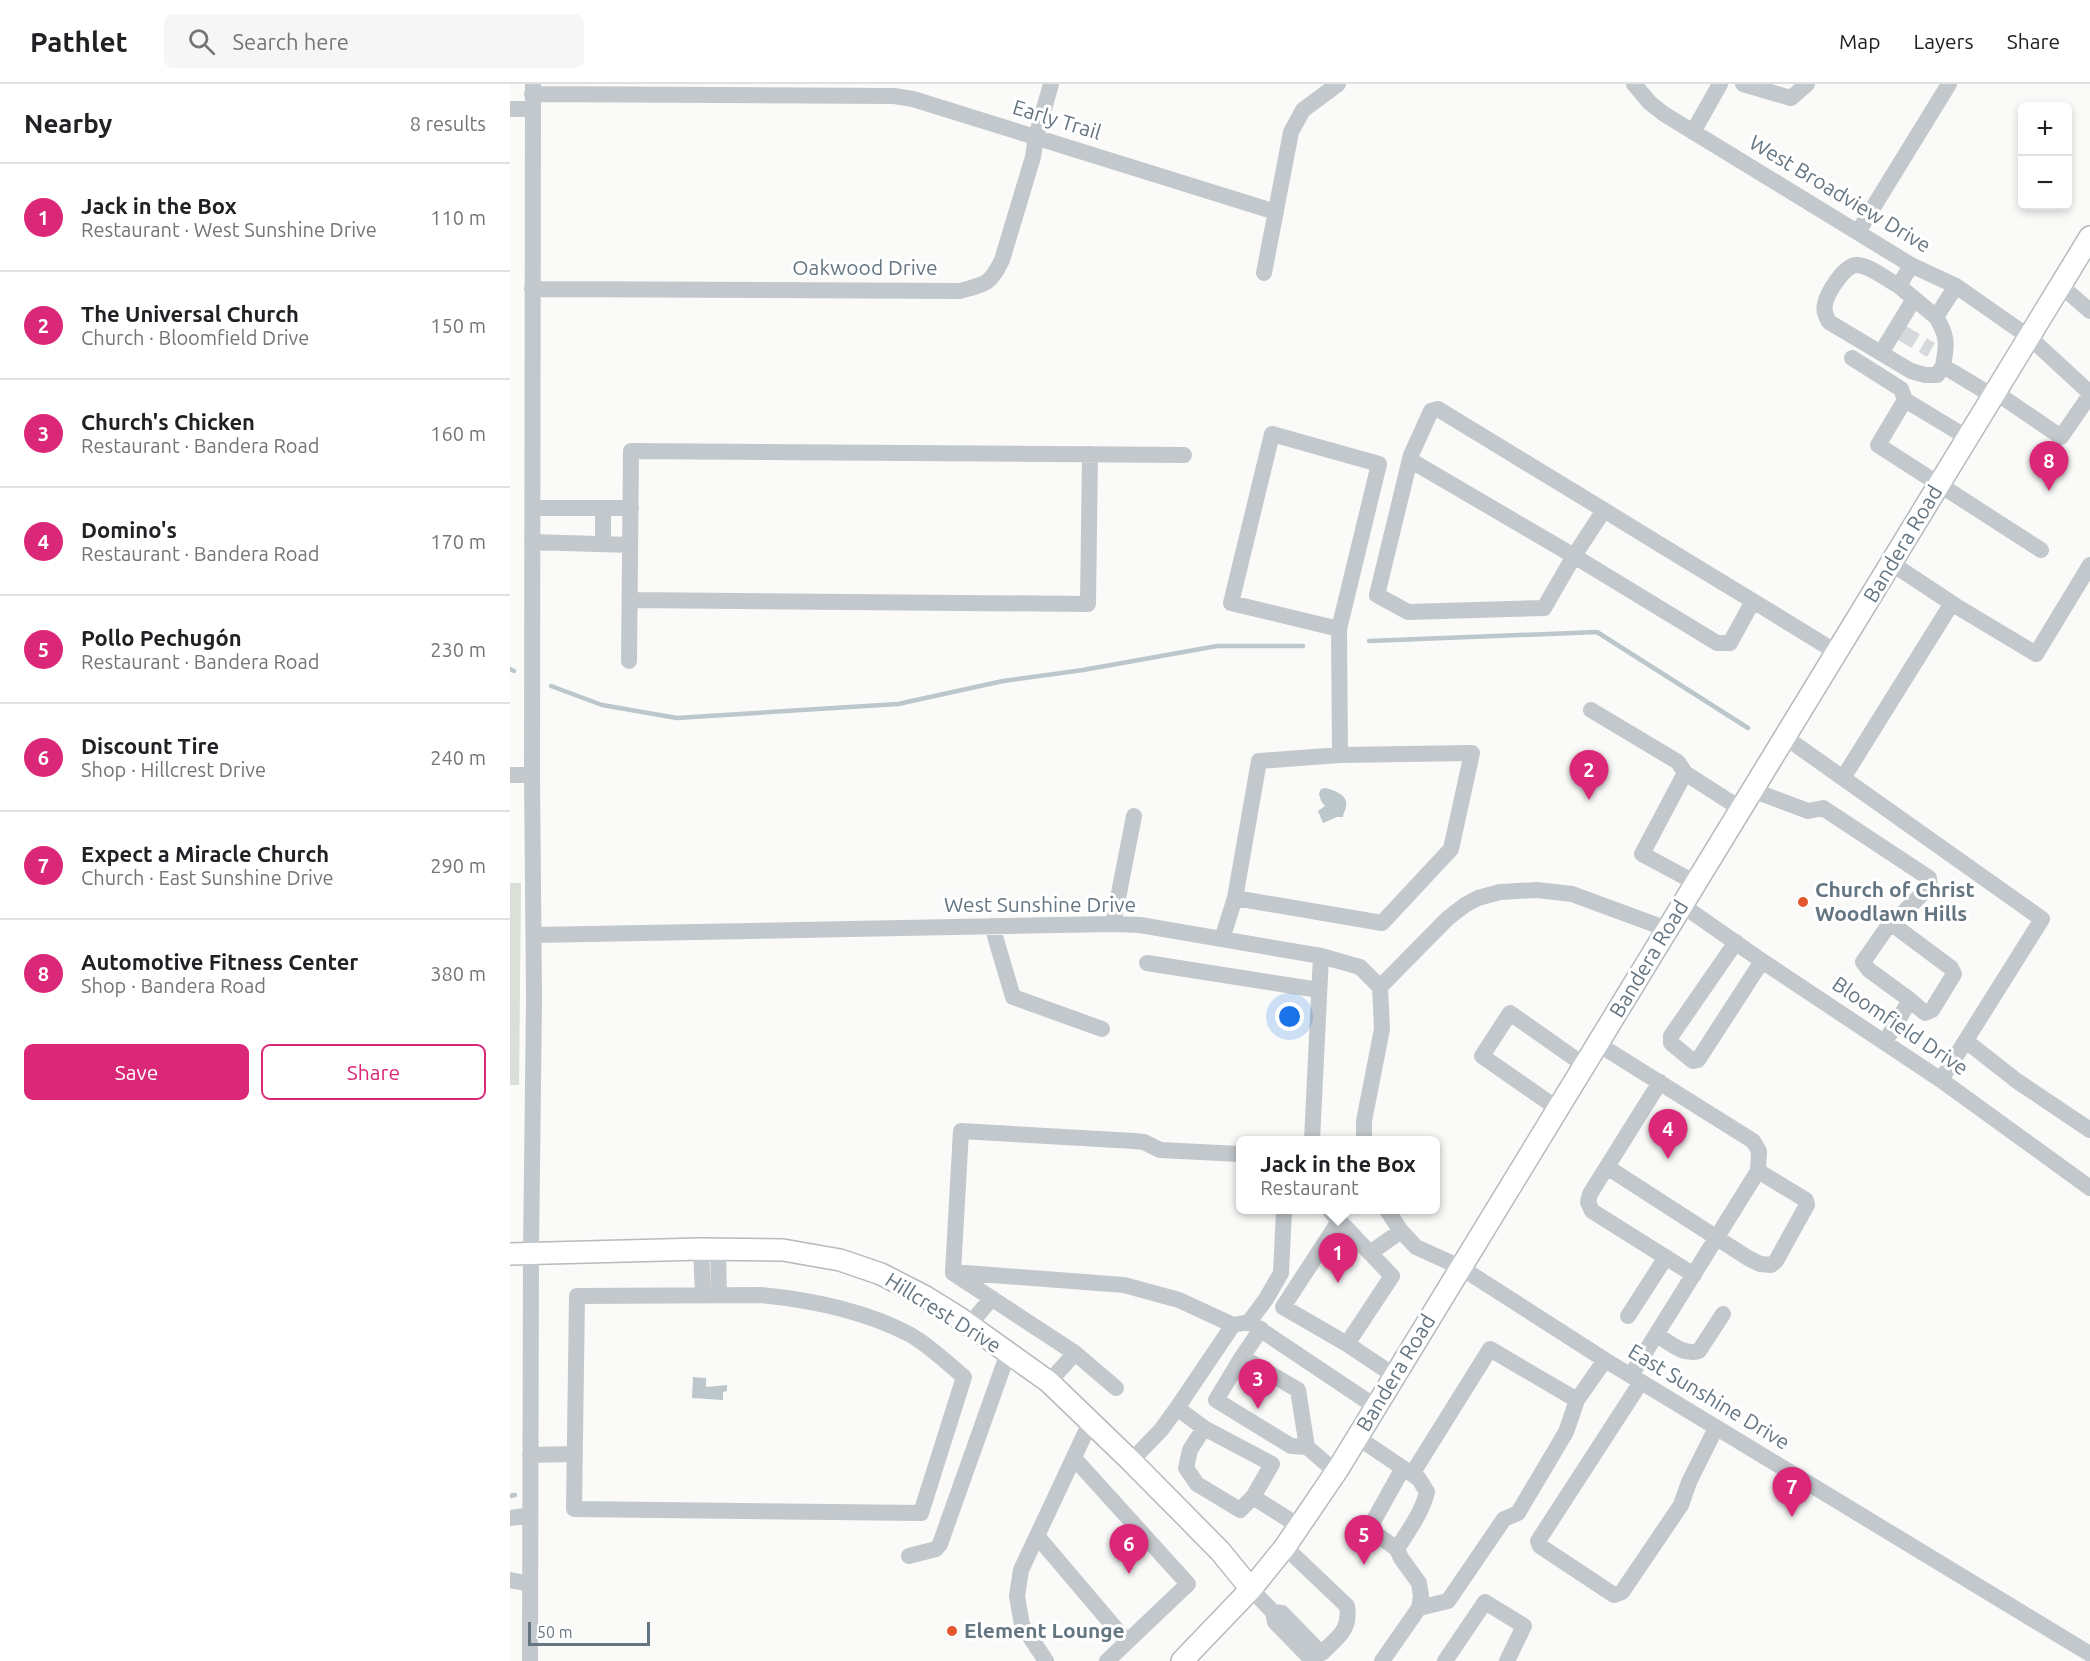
<!DOCTYPE html>
<meta charset="utf-8">
<style>
:root{--surface:#fff;--page:#f6f6f6;--text:#202124;--muted:#757577;--line:#e0e0e0;--accent:#db2777}
body{margin:0;font-family:Ubuntu,sans-serif;background:var(--page);color:var(--text)}
.controls{position:absolute;right:18px;top:18px;display:grid;overflow:hidden;border-radius:9px;box-shadow:0 3px 9px #0003}
.controls button{width:54px;height:54px;display:grid;place-items:center;padding:0;border:0;border-bottom:2px solid var(--line);background:var(--surface);color:var(--text);font:30px sans-serif}
.scale{position:absolute;left:18px;bottom:15px;width:122px;box-sizing:border-box;padding-left:6px;border:3px solid #657683;border-top:0;font-size:16px;line-height:21px;white-space:nowrap;color:#657683;-webkit-text-stroke:4px #fff;paint-order:stroke}
.you{position:absolute;left:780px;top:933px;width:21px;height:21px;margin:-15px;border:4px solid #fff;border-radius:50%;background:#1a73e8;box-shadow:0 0 0 9px #1a73e833}
.badge{display:grid;place-items:center;width:39px;height:39px;border-radius:50%;background:var(--accent);color:#fff;font-size:20px;font-weight:700}
.pin{position:absolute;translate:-50% -50px;filter:drop-shadow(0 2px 3px #0008)}
.pin::after{content:'';position:absolute;top:32px;width:21px;height:18px;background:inherit;clip-path:polygon(0 0,100% 0,50% 100%)}
.popup{position:absolute;left:726px;top:1052px;width:204px;height:78px;box-sizing:border-box;display:grid;place-content:center;border-radius:9px;background:var(--surface);filter:drop-shadow(0 2px 4px #0005);font-size:20px;white-space:nowrap;color:var(--muted)}
.popup b{font-size:22px;color:var(--text)}
.popup::after{content:'';position:absolute;left:50%;top:100%;margin-left:-12px;border:12px solid transparent;border-top-color:var(--surface)}
.list{margin:0;padding:0;list-style:none}
h2{display:flex;justify-content:space-between;align-items:center;height:78px;margin:0;padding:0 24px;font-size:26px}
h2 small{font-size:20px;font-weight:400;color:var(--muted)}
.list li{display:grid;grid-template-columns:39px 1fr auto;gap:18px;align-items:center;box-sizing:border-box;height:108px;padding:0 24px;border-top:2px solid var(--line)}
.list b{display:block;font-size:22px;white-space:nowrap}
.list p{margin:0;font-size:20px;white-space:nowrap;color:var(--muted)}
.list em{font-size:20px;font-style:normal;color:var(--muted)}
.actions{display:flex;gap:12px;padding:18px 24px}
.actions a{flex:1;padding:14px 0;border:2px solid var(--accent);border-radius:9px;text-align:center;font-size:21px;color:var(--accent)}
.actions .main{background:var(--accent);color:#fff}
.icon{flex:none;width:33px;height:33px;fill:none;stroke:currentColor;stroke-width:2;stroke-linecap:round;stroke-linejoin:round}
.map{position:relative;flex:none;width:1580px;height:1577px;overflow:hidden}
header{display:flex;align-items:center;gap:36px;box-sizing:border-box;height:84px;padding:0 30px;background:var(--surface);border-bottom:2px solid var(--line)}
header strong{font-size:28px}
nav{display:flex;gap:33px;margin-inline-start:auto;font-size:21px}
.search{width:420px;height:54px;background:var(--page);display:flex;align-items:center;gap:15px;box-sizing:border-box;padding:0 21px;border-radius:9px;color:var(--muted);font-size:22px}
main{display:flex}
aside{flex:1;background:var(--surface)}
.map>svg:first-child{display:block}
.green{fill:#dadfd7}
.water{fill:#bbc7cb}
.lines{fill:none;stroke-linecap:round;stroke-linejoin:round}
.stream{stroke:#bbc7cb;stroke-width:4.5}
.minor-tunnel{stroke:#d5d9db;stroke-width:16;stroke-dasharray:16 8;stroke-linecap:butt}
.major-casing{stroke:#b5babe;stroke-width:24}
.minor{stroke:#c3c8cc;stroke-width:16}
.major{stroke:#fff;stroke-width:21}
.poi-dot{fill:#e4572e;stroke:#fff;stroke-width:2}
.labels{text-anchor:middle;stroke-width:6;stroke-linejoin:round;paint-order:stroke}
.street-label{font-size:21px;fill:#657683;stroke:#fff}
.poi-label{font-size:21px;font-weight:bold;fill:#657683;stroke:#fff;text-anchor:start}
</style>
<header>
<strong>Pathlet</strong>
<div class="search"><svg class="icon" aria-label="search" viewBox="0 0 24 24"><circle cx="10" cy="10" r="6"/><path d="M15 15l6 6"/></svg>Search here</div>
<nav><a>Map</a><a>Layers</a><a>Share</a></nav>
</header>
<main>
<aside>
<h2>Nearby<small>8 results</small></h2>
<ul class="list">
<li><span class="badge">1</span><div><b>Jack in the Box</b><p>Restaurant · West Sunshine Drive</p></div><em>110 m</em></li>
<li><span class="badge">2</span><div><b>The Universal Church</b><p>Church · Bloomfield Drive</p></div><em>150 m</em></li>
<li><span class="badge">3</span><div><b>Church's Chicken</b><p>Restaurant · Bandera Road</p></div><em>160 m</em></li>
<li><span class="badge">4</span><div><b>Domino's</b><p>Restaurant · Bandera Road</p></div><em>170 m</em></li>
<li><span class="badge">5</span><div><b>Pollo Pechugón</b><p>Restaurant · Bandera Road</p></div><em>230 m</em></li>
<li><span class="badge">6</span><div><b>Discount Tire</b><p>Shop · Hillcrest Drive</p></div><em>240 m</em></li>
<li><span class="badge">7</span><div><b>Expect a Miracle Church</b><p>Church · East Sunshine Drive</p></div><em>290 m</em></li>
<li><span class="badge">8</span><div><b>Automotive Fitness Center</b><p>Shop · Bandera Road</p></div><em>380 m</em></li>
</ul>
<div class="actions"><a class="main">Save</a><a>Share</a></div>
</aside>
<div class="map">
<svg width="1580" height="1577" viewBox="0 0 1580 1577">
<rect width="100%" height="100%" fill="#fafaf8"/>
<path class="green" d="M0,799h11l-2,202h-9z"/>
<path class="water" d="M815,704c9,2 24,7 21,19 -1,4 -3,7 -3,10h-6l-14,6 -5,-12 7,-5 -4,-5 -2,-7 2,-5z
M183,1293l13,1v9l21,-2v6l-4,1v8l-31,-2z"/>
<g class="lines">
<path class="stream" d="M859,557l228,-9 151,96
M0,585l4,2
M41,602l51,19 75,13 221,-14 105,-23 80,-11 134,-24h86
M0,1412l5,-1"/>
<path class="minor-tunnel" d="M1392,249l29,17"/>
<g class="major-casing">
<path id="major" d="M0,1170l191,-5 82,1 57,10 41,14 43,22 37,23 88,63 82,79 89,90 31,38
M672,1577l69,-72 34,-42 53,-78 752,-1232"/>
</g>
<path class="minor" d="M1124,0l16,19 14,11 247,151 45,21 73,51 61,56
M1233,0l48,14 16,-14
M22,10l362,2 19,3 363,113
M0,25h22
M1183,48l27,-48
M1348,148l91,-148
M1401,181l-12,21 37,31 20,-31
M754,189l27,-141 12,-22 35,-26
M1550,201l30,26
M1389,202c-12,-6 -29,-21 -43,-21 -12,1 -29,28 -31,39 -2,7 1,12 4,18l82,49 14,4h12l6,-9
M22,205l428,2c25,-7 30,-6 42,-31l31,-103 3,-20 15,-53
M1426,233c12,19 11,27 7,49l50,30
M1371,269l33,-54
M1342,274l49,31 4,11
M1485,308l66,45 29,-42
M1458,354l-63,-38 -27,45 163,105
M900,376l164,96 -30,52 -136,4 -31,-17 34,-140 20,-44 7,-2 166,101
M23,424h98
M22,458l98,3
M93,460v-36
M1381,479l65,43 80,48 54,-89
M120,516l458,4 2,-150
M1243,517l-23,42h-13l-143,-87 30,-46c77,48 155,94 232,142
M119,577l2,-210 553,4
M1081,626l87,52 7,11 -43,81 54,29
M1275,653l257,182 -101,161
M1175,689l56,36
M0,691h22
M1333,694l109,-175
M1242,706l56,21 15,-3 106,70 1,8 -38,38
M725,814l24,-137 81,-6
M1172,821l80,56 179,119 149,108
M603,840l21,-108
M482,842l21,71 89,32
M24,851l579,-11 27,1 181,31 39,11 20,20 2,42 -18,92v19
M712,855l13,-41 147,25 69,-74 21,-96 -132,2 -1,-126 40,-165 -107,-30 -41,169 108,26
M1226,858l-65,94v7l22,18 5,-1 64,-99
M637,879l172,27
M870,903l68,-69 17,-13 13,-7 22,-6 37,-2 35,4 95,35
M1456,957l51,40 73,49
M1375,958l25,-42 15,13 7,-3 22,-36 -3,-6 -59,-44 -6,5 -23,33 6,8 41,30
M1088,960l155,97 6,10 -1,20 -127,204
M1150,998l-70,112 -2,8 4,9 102,64
M1048,1025l-76,-53 28,-43 74,52
M802,1056l9,-184
M1097,1083l141,91 12,6 11,1 5,-4 31,-56 -1,-5 -48,-29
M820,1126l1,2 39,41
M877,1126l14,21 15,16 44,20 145,93 485,294
M829,1137l-56,86 64,37
M191,1165l2,46
M208,1166l1,45
M443,1188l8,-141 173,10 10,1 16,8 80,4
M443,1188l171,13 55,15 54,25
M443,1189l122,80 -26,29
M251,1211c51,5 102,15 148,39 20,11 38,29 55,43l-43,136 -347,-4 3,-213z
M1118,1232l38,-59
M739,1238l17,-23 15,-26 3,-63
M459,1241l23,-27
M1147,1251c13,8 27,21 42,16l24,-37
M565,1269l41,35
M732,1273l19,-28
M885,1292l-48,-32 45,-68 -22,-23 31,-22
M1131,1298l-103,159 2,5 74,49 8,-3 59,-87 8,-23 27,-54
M667,1324l27,20 68,36 -19,33 -13,13 -43,-26 -11,-16 4,-18 14,-22
M847,1353l62,42 8,13c-5,21 -19,39 -30,57l4,9 18,25 2,13 -2,12 -37,53
M797,1363l-9,-57 -56,-33 -26,43 75,46 16,1 29,25
M20,1371l43,-1
M564,1374l114,126 -81,77
M621,1377l30,-31 16,-22 56,-83 16,-3 127,85
M902,1390l78,-125 87,51
M743,1413l46,29
M0,1434l20,-3
M527,1452l90,106
M775,1463l62,59c4,25 -10,31 -25,47
M887,1465l-28,-20 34,-61
M399,1472l27,-7 4,-5 68,-191
M0,1496l20,4
M741,1505l22,23 2,10 38,39
M909,1524l29,-7 56,-82 14,-6 48,-81 11,-32 28,-40
M763,1528l9,1 37,38
M20,1577l1,-407 3,-255 -2,-224 1,-691
M536,1577l-24,-36 -5,-29 4,-26 69,-147
M935,1577l40,-59 39,24 -17,35"/>
<use href="#major" class="major"/>
</g>
<g class="poi-dot">
<circle cx="1293" cy="818" r="6"/>
<circle cx="442" cy="1547" r="6"/>
</g>
<g class="labels">
<g class="street-label">
<text transform="translate(547 36) rotate(17)" y="7">Early Trail</text>
<text transform="translate(1330 110) rotate(31)" y="7">West Broadview Drive</text>
<text x="355" y="191">Oakwood Drive</text>
<text transform="translate(1393 460) rotate(-59)" y="7">Bandera Road</text>
<text x="530" y="828">West Sunshine Drive</text>
<text transform="translate(1139 875) rotate(-59)" y="7">Bandera Road</text>
<text transform="translate(1390 942) rotate(34)" y="7">Bloomfield Drive</text>
<text transform="translate(433 1229) rotate(32)" y="7">Hillcrest Drive</text>
<text transform="translate(886 1289) rotate(-59)" y="7">Bandera Road</text>
<text transform="translate(1199 1313) rotate(31)" y="7">East Sunshine Drive</text>
</g>
<g class="poi-label">
<text x="1305" y="813">Church of Christ<tspan x="1305" dy="24">Woodlawn Hills</tspan></text>
<text x="454" y="1554">Element Lounge</text>
</g>
</g>
</svg>
<div class="controls">
<button>+</button>
<button>−</button>
</div>
<div class="scale">50 m</div>
<div class="you"></div>
<div class="pin badge" style="left:828px;top:1199px">1</div>
<div class="popup"><b>Jack in the Box</b>Restaurant</div>
<div class="pin badge" style="left:1079px;top:716px">2</div>
<div class="pin badge" style="left:748px;top:1325px">3</div>
<div class="pin badge" style="left:1158px;top:1075px">4</div>
<div class="pin badge" style="left:854px;top:1481px">5</div>
<div class="pin badge" style="left:619px;top:1490px">6</div>
<div class="pin badge" style="left:1282px;top:1433px">7</div>
<div class="pin badge" style="left:1539px;top:407px">8</div>
</div>
</main>
